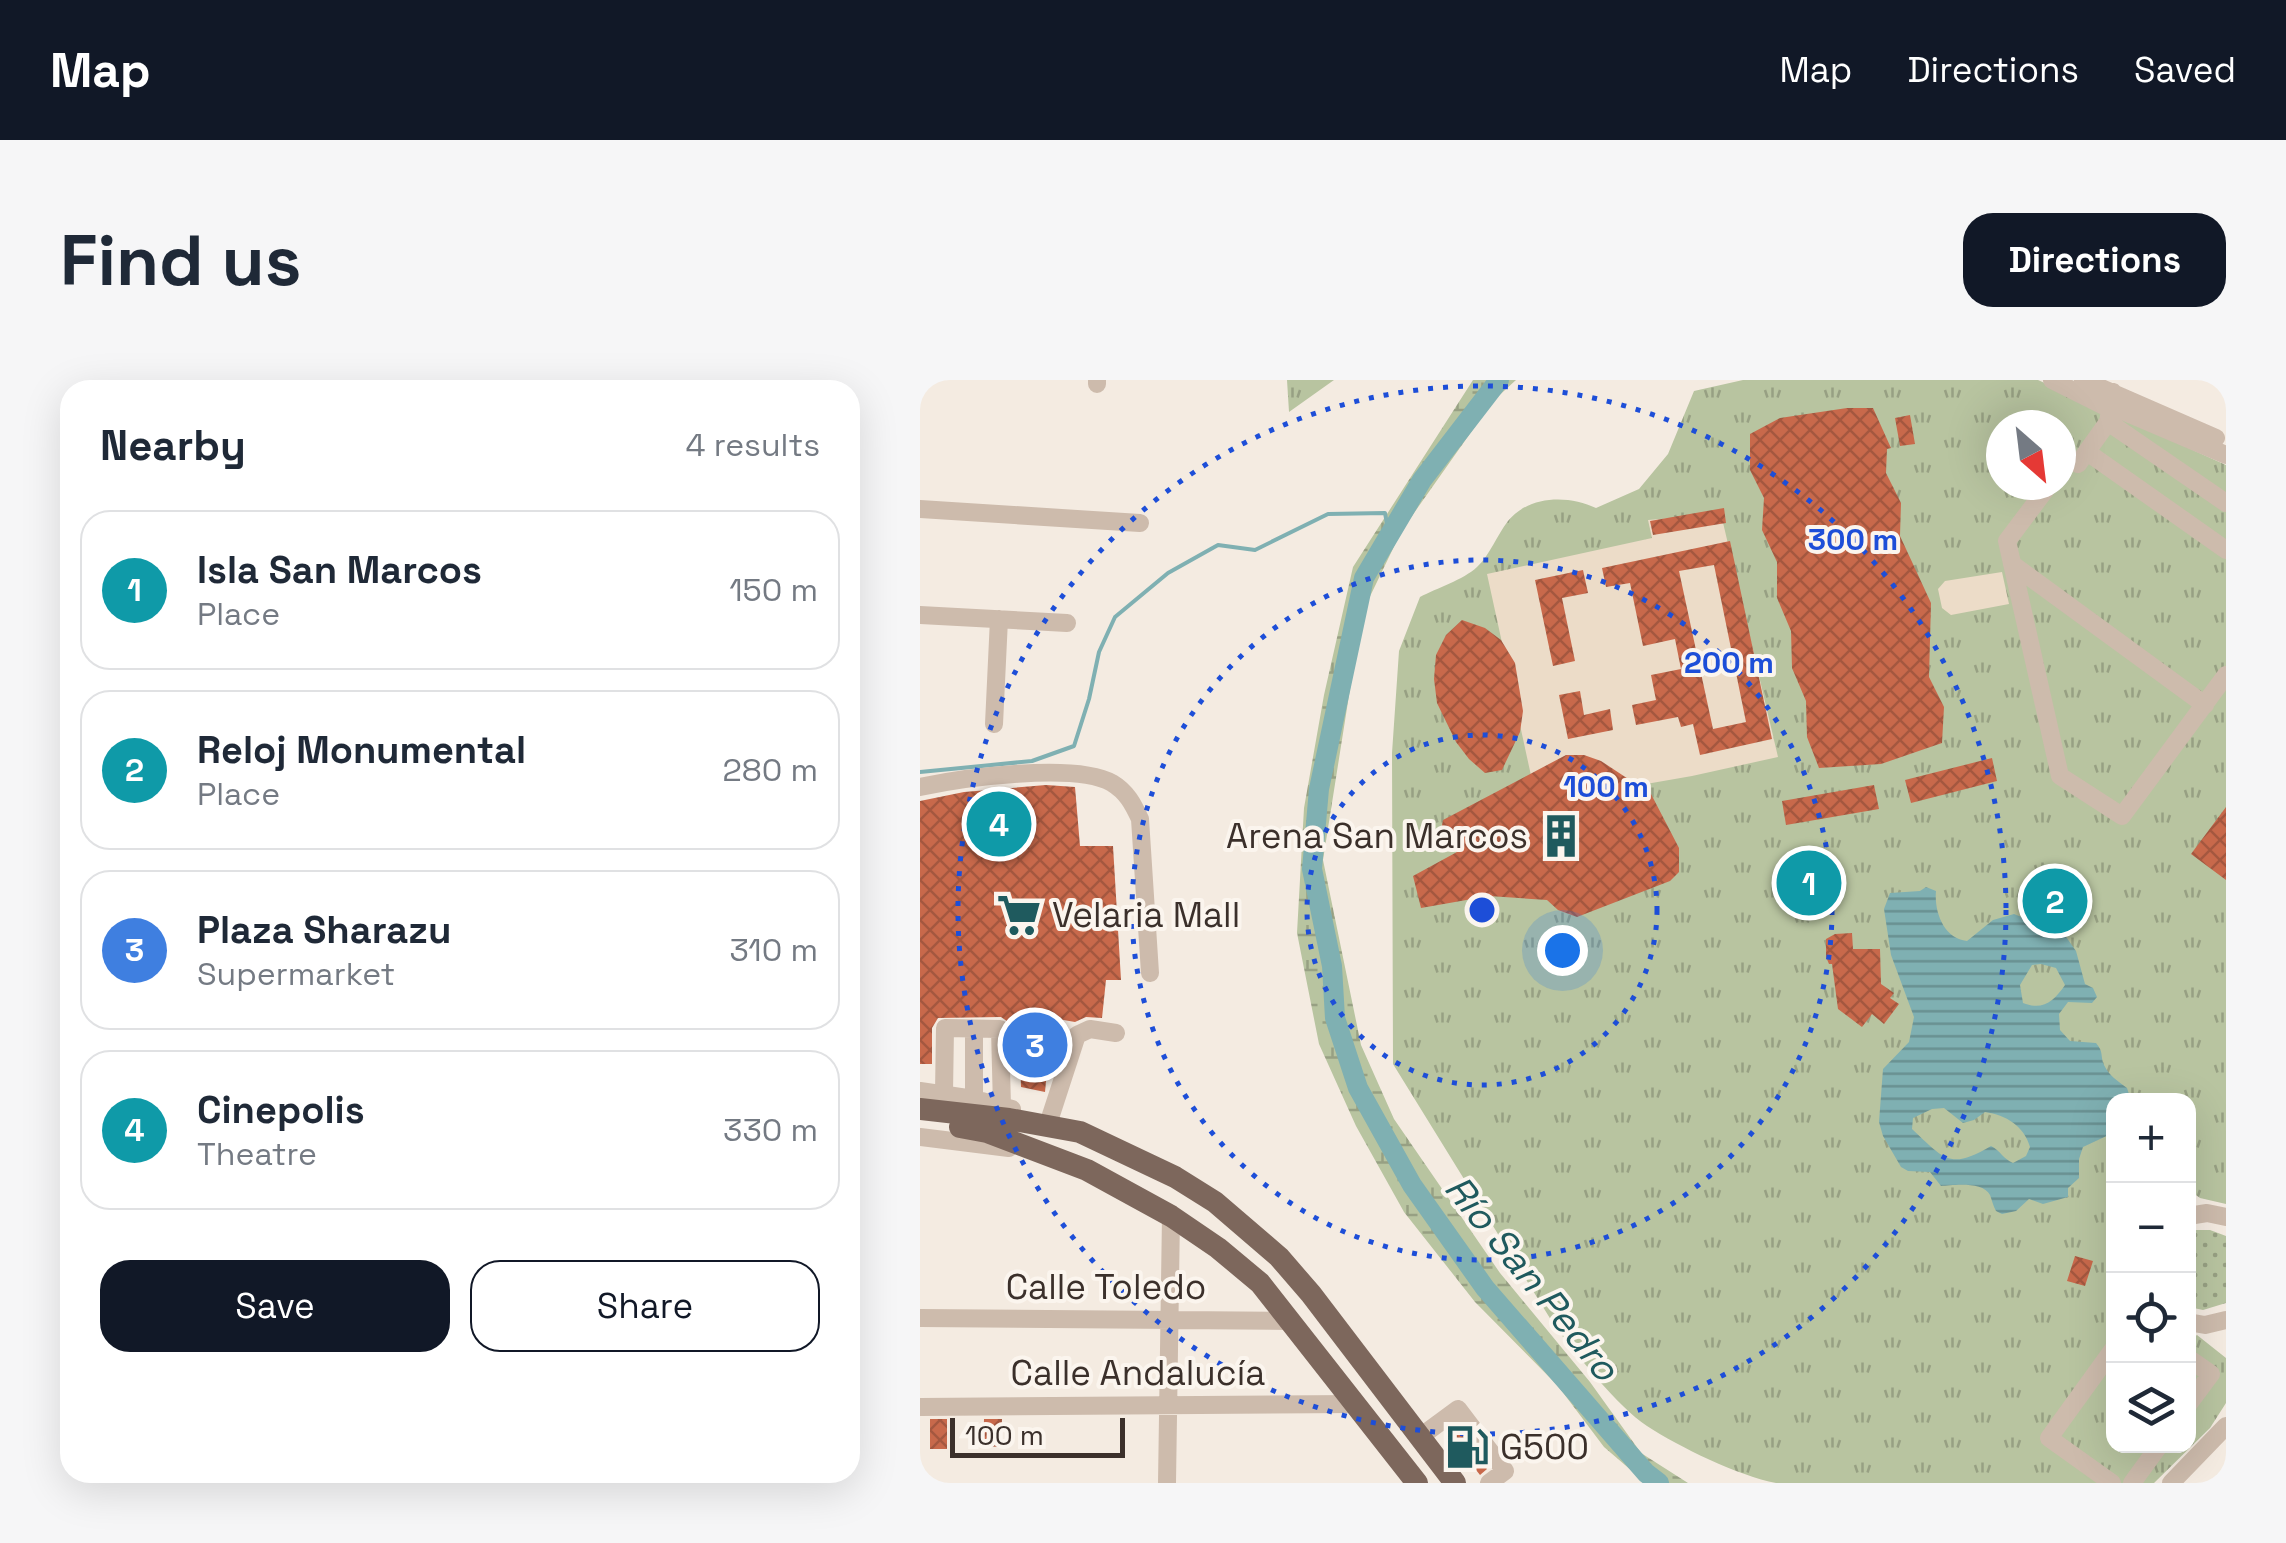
<!DOCTYPE html>
<meta charset="utf-8">
<style>
:root{--surface:#fff;--page:#f6f6f7;--text:#1f2937;--muted:#747a83;--line:#e0e1e3;--accent:#111827}
body{margin:0;font-family:"Space Grotesk",sans-serif;background:var(--page);color:var(--text)}
.controls{position:absolute;right:30px;bottom:30px;display:grid;overflow:hidden;border-radius:20px;box-shadow:0 10px 40px #0002}
.controls button{width:90px;height:90px;display:grid;place-items:center;padding:0;border:0;border-bottom:2px solid var(--line);background:var(--surface);color:var(--text);font:50px sans-serif}
.compass{position:absolute;left:1066px;top:30px;width:90px;height:90px;border-radius:50%;background:var(--surface);box-shadow:0 10px 40px #0002;rotate:152deg}
.scale{position:absolute;left:30px;bottom:25px;width:175px;box-sizing:border-box;padding-left:10px;border:5px solid #3b302b;border-top:0;font-size:28px;line-height:35px;white-space:nowrap;color:#3b302b;-webkit-text-stroke:8px #fbf5ee;paint-order:stroke}
.you{position:absolute;left:642px;top:570px;width:35px;height:35px;margin:-25px;border:8px solid #fff;border-radius:50%;background:#1a73e8;box-shadow:0 0 0 15px #1a73e833}
.badge{display:grid;place-items:center;width:65px;height:65px;border-radius:50%;background:var(--accent);color:#fff;font-size:32px;font-weight:700}
.pin{position:absolute;translate:-50% -50%;border:5px solid #fff;box-shadow:0 2px 10px #0006}
.list{margin:0;padding:0;list-style:none}
h2{display:flex;justify-content:space-between;align-items:center;height:130px;margin:0;padding:0 40px;font-size:42px}
h2 small{font-size:32px;font-weight:400;color:var(--muted)}
.list li{display:grid;grid-template-columns:65px 1fr auto;gap:30px;align-items:center;box-sizing:border-box;height:160px;margin:0 20px 20px;padding:0 20px;border:2px solid var(--line);border-radius:30px}
.list b{display:block;font-size:38px;white-space:nowrap}
.list p{margin:0;font-size:32px;white-space:nowrap;color:var(--muted)}
.list em{font-size:32px;font-style:normal;color:var(--muted)}
.actions{display:flex;gap:20px;padding:30px 40px}
.actions a{flex:1;padding:22px 0;border:2px solid var(--accent);border-radius:30px;text-align:center;font-size:35px;color:var(--accent)}
.actions .main{background:var(--accent);color:#fff}
.icon{flex:none;width:55px;height:55px;fill:none;stroke:currentColor;stroke-width:2;stroke-linecap:round;stroke-linejoin:round}
.map{position:relative;flex:none;width:1306px;height:1103px;overflow:hidden;border-radius:30px}
header{display:flex;align-items:center;gap:60px;box-sizing:border-box;height:140px;padding:0 50px;background:var(--accent);color:#fff}
header strong{font-size:48px}
nav{display:flex;gap:55px;margin-inline-start:auto;font-size:35px}
.intro{display:flex;align-items:center;justify-content:space-between;box-sizing:border-box;height:240px;padding:0 60px}
h1{margin:0;font-size:70px}
.button{padding:25px 45px;border-radius:30px;background:var(--accent);color:#fff;font-size:35px;font-weight:700}
main{display:flex;gap:60px;padding:0 60px}
aside{flex:1;background:var(--surface);border-radius:30px;box-shadow:0 10px 40px #0002}
.map>svg:first-child{display:block}
.grass{fill:url(#grass-dots)}
.wetland{fill:url(#wetland-marsh)}
.park{fill:url(#park-tufts);fill-rule:evenodd}
.plaza{fill:#ecdcc8}
.water{fill:url(#water-rules);fill-rule:evenodd}
.lines{fill:none;stroke-linecap:round;stroke-linejoin:round}
.stream{stroke:#7fb0b2;stroke-width:4}
.river{stroke:#7fb0b2;stroke-width:20}
.building{fill:url(#building-cross-hatch);fill-rule:evenodd}
.minor{stroke:#cdbbac;stroke-width:18}
.major{stroke:#7d675c;stroke-width:22}
.ring{fill:none;stroke:#1d4ed8;stroke-width:5;stroke-dasharray:5 10}
.labels{text-anchor:middle;stroke-width:8;stroke-linejoin:round;paint-order:stroke}
.poi-label{font-size:35px;fill:#3b302b;stroke:#fbf5ee;text-anchor:start}
.street-label{font-size:35px;fill:#3b302b;stroke:#fbf5ee}
.water-label{font-size:38px;font-style:italic;fill:#1f5a5e;stroke:#fbf5ee}
.centre{fill:#1d4ed8;stroke:#fbf5ee;stroke-width:5}
.ring-label{font-size:30px;text-anchor:middle;font-weight:bold;fill:#1d4ed8;stroke:#fbf5ee;stroke-width:8;stroke-linejoin:round;paint-order:stroke}
</style>
<header>
<strong>Map</strong>
<nav><a>Map</a><a>Directions</a><a>Saved</a></nav>
</header>
<div class="intro"><h1>Find us</h1><a class="button">Directions</a></div>
<main>
<aside>
<h2>Nearby<small>4 results</small></h2>
<ul class="list">
<li><span class="badge" style="background:#0f9aa8">1</span><div><b>Isla San Marcos</b><p>Place</p></div><em>150 m</em></li>
<li><span class="badge" style="background:#0f9aa8">2</span><div><b>Reloj Monumental</b><p>Place</p></div><em>280 m</em></li>
<li><span class="badge" style="background:#3f7fe0">3</span><div><b>Plaza Sharazu</b><p>Supermarket</p></div><em>310 m</em></li>
<li><span class="badge" style="background:#0f9aa8">4</span><div><b>Cinepolis</b><p>Theatre</p></div><em>330 m</em></li>
</ul>
<div class="actions"><a class="main">Save</a><a>Share</a></div>
</aside>
<div class="map">
<svg width="1306" height="1103" viewBox="0 0 1306 1103">
<defs>
<pattern id="grass-dots" width="8" height="8" patternUnits="userSpaceOnUse" patternTransform="scale(2.5)"><rect width="8" height="8" fill="#b8c4a0"/><path d="M2 2h.1M6 6h.1" fill="none" stroke="#97a083" stroke-width="1.8" stroke-linecap="round"/></pattern>
<pattern id="wetland-marsh" width="20" height="14" patternUnits="userSpaceOnUse" patternTransform="scale(2.5)"><rect width="20" height="14" fill="#b8c4a0"/><path d="M1 5h8M5 5V1M11 12h8M15 12V8" fill="none" stroke="#97a083"/></pattern>
<pattern id="park-tufts" width="24" height="20" patternUnits="userSpaceOnUse" patternTransform="scale(2.5)"><rect width="24" height="20" fill="#b8c4a0"/><path d="M3 7l-1-3M5 7V3M7 7l1-3M15 17l-1-3M17 17v-4M19 17l1-3" fill="none" stroke="#97a083"/></pattern>
<pattern id="water-rules" width="6" height="5" patternUnits="userSpaceOnUse" patternTransform="scale(2.5)"><rect width="6" height="5" fill="#7fb0b2"/><path d="M0 2.5h6" fill="none" stroke="#699091"/></pattern>
<pattern id="building-cross-hatch" width="8" height="8" patternUnits="userSpaceOnUse" patternTransform="scale(2.5)"><rect width="8" height="8" fill="#c8694b"/><path d="M0 0l8 8M0 8l8-8" fill="none" stroke="#a4573f"/></pattern>
</defs>
<rect width="100%" height="100%" fill="#f4ebe1"/>
<path class="grass" d="M1276,850h14l16,6v67l-23,7 -14,-3v-74z"/>
<path class="wetland" d="M553,0h43l-23,21 -91,129 -40,83 -39,247 38,185 33,74 106,154 90,109 51,71 47,30h-42l-42,-36 -46,-61 -83,-84 -71,-90 -48,-86 -37,-82 -22,-111 7,-125 20,-113 29,-128z"/>
<path class="park" d="M367,0h47l-45,32z
M823,0h295l188,85v739l-26,-6 -11,-8 -1,-89h-74v345h74l1,-106 8,-5 29,23v45l-16,25 -56,55h-378c-37,-7 -97,-36 -129,-57 -29,-19 -69,-70 -91,-98l-163,-264 -1,-311 7,-102 21,-54c17,-9 43,-17 57,-30 13,-12 20,-32 31,-46 21,-26 61,-26 88,-13l43,-19 29,-35 26,-63zM1081,45h60v60h-60z"/>
<path class="plaza" d="M801,134l57,243 -86,19 -155,27 -50,-229 165,-36 -4,-18z
M1082,192l7,32 -58,11 -9,-7 -4,-19 7,-8z"/>
<path class="water" d="M1006,507l10,4c-2,21 8,48 31,50l26,-21 21,-6 50,20 12,17 9,33 8,4 4,9 -5,6 -24,-1 -9,12 1,16 10,11 26,2c8,9 4,13 8,22 5,11 14,16 23,23l4,12 -17,1 -1,32 -30,14 -4,12v19l-11,10v9l-25,7 -14,-5 -13,12 -14,3 -6,-3c-3,-5 -4,-11 -6,-16 -7,-14 -37,-10 -49,-9l-11,-14 -22,-1 -7,-4 -18,-31 -4,-14 4,-53 26,-27 5,-25 -23,-62 -7,-46 6,-16 30,-2zM1121,584l15,4 9,17c-11,16 -22,26 -42,18l-3,-18 12,-20zM1024,728l19,15 11,-3 11,-8c21,3 39,14 45,35l-4,9 -13,7c-10,-4 -12,-12 -22,-17 -41,24 -46,14 -79,-17l1,-11 19,-9z"/>
<g class="lines">
<path class="stream" d="M0,392l112,-11 42,-15 15,-47 10,-47 16,-35 53,-44 50,-28 37,5 73,-36 57,-1 4,22"/>
<path class="river" d="M579,0l-77,100 -58,98 -45,211 -7,80 20,97 3,52 23,70 54,97 73,103 161,185 13,10"/>
</g>
<path class="building" d="M927,28h26l18,40 -4,1 -1,24 15,30 -1,33 31,67 -2,74 15,30 -2,36 -61,21 -62,4 -12,-31 -1,-36 -14,-33 -1,-37 -14,-33v-36l-15,-32 2,-32 -14,-28v-36l30,-16z
M990,35l5,29 -15,2 -5,-28z
M804,128l2,15 -73,12 -3,-14z
M810,161l42,198 -72,16 -7,-31 -12,3 -3,-10 -42,8 -4,-20 24,-5 -5,-25 30,-6 -6,-30 -32,7 -13,-63 -24,4 -4,-19zM794,185l32,157 -33,7 -34,-158z
M663,190l5,23 -26,5 13,63 -22,5 -18,-86z
M542,240l23,8 16,12 14,23 8,48 -3,21 -18,38 -17,3 -16,-14 -13,-17 -19,-39 -3,-24 2,-24 10,-20z
M660,311l4,24 26,-6 3,21 -45,9 -9,-44z
M646,375h18l17,6 50,33 28,54v24l-9,9 -93,36 -19,-7 -11,-10 -58,-4 -68,12 -8,-32 44,-24 -15,-27 1,-5z
M1072,378l5,23 -86,22 -6,-23z
M126,405l29,2 5,59h33l8,134h-15l-4,38 -16,-1 -11,5 -23,-4 -7,74 -24,-5 -2,-63h-8l-10,-7 -63,1 -6,10v36h-12v-263l44,-9z
M954,405l5,24 -93,16 -4,-24z
M1306,427v73l-35,-26z
M932,553l1,16h27l1,35 13,9 -4,5 9,6 -15,20 -12,-10 -10,13 -24,-18 -6,-45h-3l-3,-7v-18l9,-5z
M1155,876l18,5 -8,25 -18,-5z
M10,1039h17v30h-17z
M64,1039h18l-1,28 -18,-1z
M536,1046l31,43 -7,6 -33,-42z"/>
<g class="lines">
<path class="minor" d="M177,0v4
M1132,0l56,28 17,4 101,43
M1163,0l133,58
M1193,12l-5,30 118,81
M1167,72l139,98
M1141,89l7,-10 10,5 30,-42
M1129,105l-42,56 53,235 62,40 104,-141
M0,129l220,14
M1092,184l193,141
M0,235l147,8
M74,344l5,-105
M0,407c42,-9 155,-25 192,-4 15,9 21,21 28,36l10,154
M54,649v70
M0,711l54,8 38,10
M24,713l1,-65 55,1 2,78
M130,738l27,-83 13,-6 26,4
M0,757l89,11
M1268,836l19,-3 19,4
M0,938l371,3
M1268,942l17,3 21,-5
M1268,978l23,16 -23,31
M0,1027l436,-3
M500,1057l38,-28 47,62 -16,12
M247,1103l4,-267
M1192,1103l-63,-45 65,-90
M1212,1103l27,-37
M1251,1103l55,-57"/>
<path class="major" d="M0,729l89,10 71,13 95,45 40,25 64,55 32,37 144,189
M40,747l27,5 100,38 84,46 47,32 42,35 157,200"/>
</g>
<g class="ring">
<circle cx="562" cy="530" r="175"/>
<circle cx="562" cy="530" r="350"/>
<circle cx="562" cy="530" r="524"/>
</g>
<defs>
<g id="building-bare" transform="scale(3.45)"><path d="M-4-6H4V6H1V3H-1V6H-4ZM-2.5-4.3h1.7v1.8h-1.7ZM.8-4.3h1.7v1.8H.8ZM-2.5-1h1.7V.8h-1.7ZM.8-1h1.7V.8H.8Z" fill="#1f5a5e" stroke="#fbf5ee" stroke-width="2.5" paint-order="stroke"/></g>
<g id="supermarket-bare" transform="scale(3.45)"><path d="M-6-5.5h2.5l.6 2H6L4.5 2H-2.5L-4.4-4H-6ZM-1.5 3.2a1.3 1.3 0 1 0 .1 0ZM3 3.2a1.3 1.3 0 1 0 .1 0Z" fill="#1f5a5e" stroke="#fbf5ee" stroke-width="2.5" paint-order="stroke"/></g>
<g id="fuel-bare" transform="scale(3.45)"><path d="M-5.5-6h7V0h2V4h1.3V-2.5L3-4.5l.8-.8L6-3V5H2.5V1h-1V6h-7ZM-4.2-4.7v3.2H.2V-4.7Z" fill="#1f5a5e" stroke="#fbf5ee" stroke-width="2.5" paint-order="stroke"/></g>
</defs>
<g fill-rule="evenodd">
<use href="#building-bare" x="641" y="456"/>
<use href="#supermarket-bare" x="99" y="535"/>
<use href="#fuel-bare" x="547" y="1067"/>
</g>
<g class="labels">
<g class="poi-label">
<text x="608" y="468" text-anchor="end">Arena San Marcos</text>
<text x="132" y="547">Velaria Mall</text>
<text x="580" y="1079">G500</text>
</g>
<g class="street-label">
<text x="186" y="919">Calle Toledo</text>
<text x="218" y="1005">Calle Andalucía</text>
</g>
<g class="water-label">
<text transform="translate(612 898) rotate(51)" y="13">Río San Pedro</text>
</g>
</g>
<circle cx="562" cy="530" r="15" class="centre"/>
<g class="ring-label">
<text x="933" y="170">300 m</text>
<text x="809" y="293">200 m</text>
<text x="686" y="417">100 m</text>
</g>
</svg>
<div class="controls">
<button>+</button>
<button>−</button>
<button><svg class="icon" aria-label="locate" viewBox="0 0 24 24"><circle cx="12" cy="12" r="6"/><path d="M12 2v4M12 18v4M2 12h4M18 12h4"/></svg></button>
<button><svg class="icon" aria-label="layers" viewBox="0 0 24 24"><path d="M12 4l9 5-9 5-9-5zM3 14l9 5 9-5"/></svg></button>
</div>
<svg class="compass" viewBox="-18 -18 36 36"><path d="M0-13l5 13h-10z" fill="#e53935"/><path d="M0 13l5-13h-10z" fill="#747a83"/></svg>
<div class="scale">100 m</div>
<div class="you"></div>
<div class="pin badge" style="left:889px;top:503px;background:#0f9aa8">1</div>
<div class="pin badge" style="left:1135px;top:521px;background:#0f9aa8">2</div>
<div class="pin badge" style="left:115px;top:665px;background:#3f7fe0">3</div>
<div class="pin badge" style="left:79px;top:444px;background:#0f9aa8">4</div>
</div>
</main>
